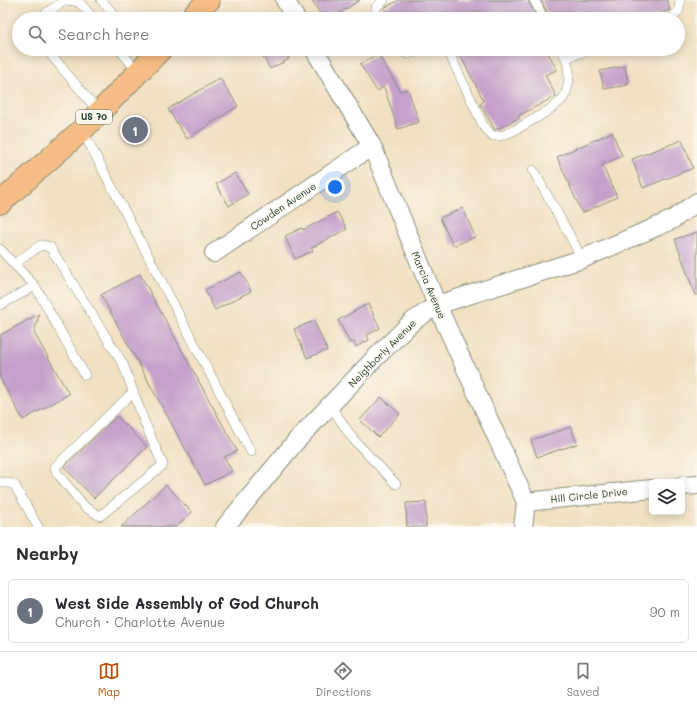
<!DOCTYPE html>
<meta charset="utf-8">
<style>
:root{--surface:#fff;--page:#f7f7f7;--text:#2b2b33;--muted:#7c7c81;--line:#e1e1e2;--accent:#b45309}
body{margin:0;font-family:Mali,sans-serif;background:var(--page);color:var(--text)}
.controls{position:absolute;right:12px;bottom:12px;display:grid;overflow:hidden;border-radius:6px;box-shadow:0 2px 10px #0003}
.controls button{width:36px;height:36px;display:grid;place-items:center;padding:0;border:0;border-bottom:1px solid var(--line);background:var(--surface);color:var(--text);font:20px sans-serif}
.you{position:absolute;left:335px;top:187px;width:14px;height:14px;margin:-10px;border:3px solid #fff;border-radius:50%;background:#1a73e8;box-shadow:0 0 0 6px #1a73e833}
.badge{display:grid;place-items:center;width:26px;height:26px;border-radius:50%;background:var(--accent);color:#fff;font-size:13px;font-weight:700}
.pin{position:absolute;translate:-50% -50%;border:2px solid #fff;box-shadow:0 1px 4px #0006}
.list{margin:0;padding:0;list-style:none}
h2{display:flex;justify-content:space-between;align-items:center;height:52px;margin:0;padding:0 16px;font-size:17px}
h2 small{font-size:13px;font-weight:400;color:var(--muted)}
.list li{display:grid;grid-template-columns:26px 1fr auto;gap:12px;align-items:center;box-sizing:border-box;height:64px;margin:0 8px 8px;padding:0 8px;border:1px solid var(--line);border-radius:6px}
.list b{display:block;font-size:15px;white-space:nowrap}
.list p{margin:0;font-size:13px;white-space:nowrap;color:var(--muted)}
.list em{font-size:13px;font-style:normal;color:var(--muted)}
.icon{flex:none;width:22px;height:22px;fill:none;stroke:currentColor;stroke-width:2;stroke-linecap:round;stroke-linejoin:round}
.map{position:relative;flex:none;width:697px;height:527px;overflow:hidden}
.search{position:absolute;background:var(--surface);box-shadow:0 2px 10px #0003;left:12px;right:12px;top:12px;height:44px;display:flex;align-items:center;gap:10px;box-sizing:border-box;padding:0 14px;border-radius:22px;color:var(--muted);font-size:15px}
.sheet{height:124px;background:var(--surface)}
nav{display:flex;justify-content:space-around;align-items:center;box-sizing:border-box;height:56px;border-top:1px solid var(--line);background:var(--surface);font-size:11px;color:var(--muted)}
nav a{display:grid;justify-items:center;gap:2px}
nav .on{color:var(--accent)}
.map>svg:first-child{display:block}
.building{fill:#c4a0cb}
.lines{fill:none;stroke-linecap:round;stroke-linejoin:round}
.lane-casing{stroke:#888e7b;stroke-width:10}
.street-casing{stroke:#888e7b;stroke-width:20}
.primary-casing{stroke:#888e7b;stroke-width:24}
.lane{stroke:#fff;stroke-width:9}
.street{stroke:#fff;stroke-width:18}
.primary{stroke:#f6be86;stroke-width:22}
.labels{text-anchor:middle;stroke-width:3;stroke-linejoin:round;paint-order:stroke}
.shield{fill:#fbf7ec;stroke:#61756b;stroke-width:1}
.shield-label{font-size:9px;font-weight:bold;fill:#1f3d34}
.street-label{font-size:10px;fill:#1f3d34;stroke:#fbf7ec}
</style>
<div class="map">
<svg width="697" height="527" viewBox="0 0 697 527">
<rect width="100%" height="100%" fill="#fbf7ec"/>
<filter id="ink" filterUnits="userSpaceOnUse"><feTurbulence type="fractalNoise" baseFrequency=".025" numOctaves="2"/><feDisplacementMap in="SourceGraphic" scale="8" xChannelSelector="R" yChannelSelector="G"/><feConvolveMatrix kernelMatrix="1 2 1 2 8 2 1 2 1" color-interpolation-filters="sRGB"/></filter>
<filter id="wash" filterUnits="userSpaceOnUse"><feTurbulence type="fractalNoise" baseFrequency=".012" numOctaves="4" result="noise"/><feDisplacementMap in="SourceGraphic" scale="16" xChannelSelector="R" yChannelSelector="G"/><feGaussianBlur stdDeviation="0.9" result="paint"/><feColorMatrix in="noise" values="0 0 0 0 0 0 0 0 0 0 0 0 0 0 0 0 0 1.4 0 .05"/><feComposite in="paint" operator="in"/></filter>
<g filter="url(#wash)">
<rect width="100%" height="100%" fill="#f2e0c2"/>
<g id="blocks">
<path class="building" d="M312,0h48l-30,19h-7z
M399,0h129l9,19h-54l-4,-8 -17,8h-73l-5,-11z
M541,0h126l3,10 -25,9h-95z
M259,49h25l5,10 -19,10z
M457,49h89l11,21 -12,5 11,21 -38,20 1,2 -24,12 -15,-26 4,-3z
M378,54l22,37 8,-2 11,33 -21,7 -14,-42 -7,4 -17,-27z
M625,66l3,19 -24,4 -4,-18z
M220,78l18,28 -51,33 -19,-30z
M612,132l10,24 -20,9 15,32 -35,16 -25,-56z
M682,140l11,28 -50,20 -11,-29z
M235,173l13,21 -19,12 -13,-22z
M463,208l12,29 -22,9 -13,-28z
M337,212l10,17 -36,19 2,3 -18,8 -10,-23 17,-8 1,2z
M697,232v63h-2l-20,-56z
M241,272l10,19 -36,19 -10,-20z
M140,274l97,177 -13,6 8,14 -27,14 -104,-190z
M368,304l12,24 -13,7 2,5 -13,7 -2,-5 -4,1 -12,-23z
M39,314l-5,19 35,61 -46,26 -23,-42v-43z
M314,321l13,29 -20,8 -13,-29z
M381,397l19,17 -22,23 -18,-17z
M117,416l30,31 -53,51 -30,-31z
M571,427l6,17 -40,13 -6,-17z
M166,485l26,27 -16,15h-55z
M426,502v25h-19l-1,-24z"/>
</g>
</g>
<g filter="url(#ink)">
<use href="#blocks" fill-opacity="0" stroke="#888e7b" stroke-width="1"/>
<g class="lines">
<g class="lane-casing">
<path id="lane" d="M68,0l11,2 15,17
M101,0l17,19
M534,0l10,19
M38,19l27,-19
M378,19l-2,-3v-9l8,-7
M671,19l8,-9 1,-10
M46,49l53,63
M119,49l19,23
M397,49l11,5 19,-5
M445,49l5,6 33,70 9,11c4,0 9,0 12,-1 12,-5 54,-28 60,-38 6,-12 6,-26 2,-39
M561,49l5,9 25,-9
M82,130l169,322
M533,170l36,64 13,25
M0,249l14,15 27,-19 9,2 73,117 21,57 19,44 -63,51 -15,-9 -28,-34 -2,-6 78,-75
M14,264l21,22 50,89
M0,305l35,-19
M330,405l23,34 43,45
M0,482l14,2 24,43"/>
</g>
<g class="street-casing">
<path id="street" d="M285,0l11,19
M314,49l58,97 65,159 89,197 -3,25
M214,253l158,-107
M682,486l15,-1
M526,502l126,-13
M225,527l72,-87 79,-83 37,-36 24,-16 145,-46 90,-39 25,-18"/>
</g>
<g class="primary-casing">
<path id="primary" d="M190,19l19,-19
M0,203l82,-73 79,-81"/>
</g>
<use href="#lane" class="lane"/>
<use href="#street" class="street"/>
<use href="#primary" class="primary"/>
</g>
</g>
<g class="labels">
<rect class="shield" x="76" y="110" width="36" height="14" rx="3"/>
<g class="shield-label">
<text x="94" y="120">US 70</text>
</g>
<g class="street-label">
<text transform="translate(283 206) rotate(-34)" y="4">Cowden Avenue</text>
<text transform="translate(429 285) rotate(67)" y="4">Marcia Avenue</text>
<text transform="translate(382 353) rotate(-45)" y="4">Neighborly Avenue</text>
<text transform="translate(589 495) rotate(-6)" y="4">Hill Circle Drive</text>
</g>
</g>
</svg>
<div class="controls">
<button><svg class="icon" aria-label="layers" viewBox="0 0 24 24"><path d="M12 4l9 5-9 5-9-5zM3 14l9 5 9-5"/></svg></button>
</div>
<div class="you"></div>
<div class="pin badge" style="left:135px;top:130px;background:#6b7280">1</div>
<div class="search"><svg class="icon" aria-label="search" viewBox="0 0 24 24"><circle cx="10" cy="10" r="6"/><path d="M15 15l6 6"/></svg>Search here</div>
</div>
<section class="sheet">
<h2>Nearby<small></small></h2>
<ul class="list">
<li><span class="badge" style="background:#6b7280">1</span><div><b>West Side Assembly of God Church</b><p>Church · Charlotte Avenue</p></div><em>90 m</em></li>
</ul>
</section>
<nav>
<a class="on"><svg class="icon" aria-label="map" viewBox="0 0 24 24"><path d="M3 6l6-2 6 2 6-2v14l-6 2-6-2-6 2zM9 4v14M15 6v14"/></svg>Map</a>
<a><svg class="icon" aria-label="directions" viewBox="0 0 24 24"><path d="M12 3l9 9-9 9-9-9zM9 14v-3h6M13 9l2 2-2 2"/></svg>Directions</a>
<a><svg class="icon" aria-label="saved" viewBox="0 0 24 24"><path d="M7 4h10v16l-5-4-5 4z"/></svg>Saved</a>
</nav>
